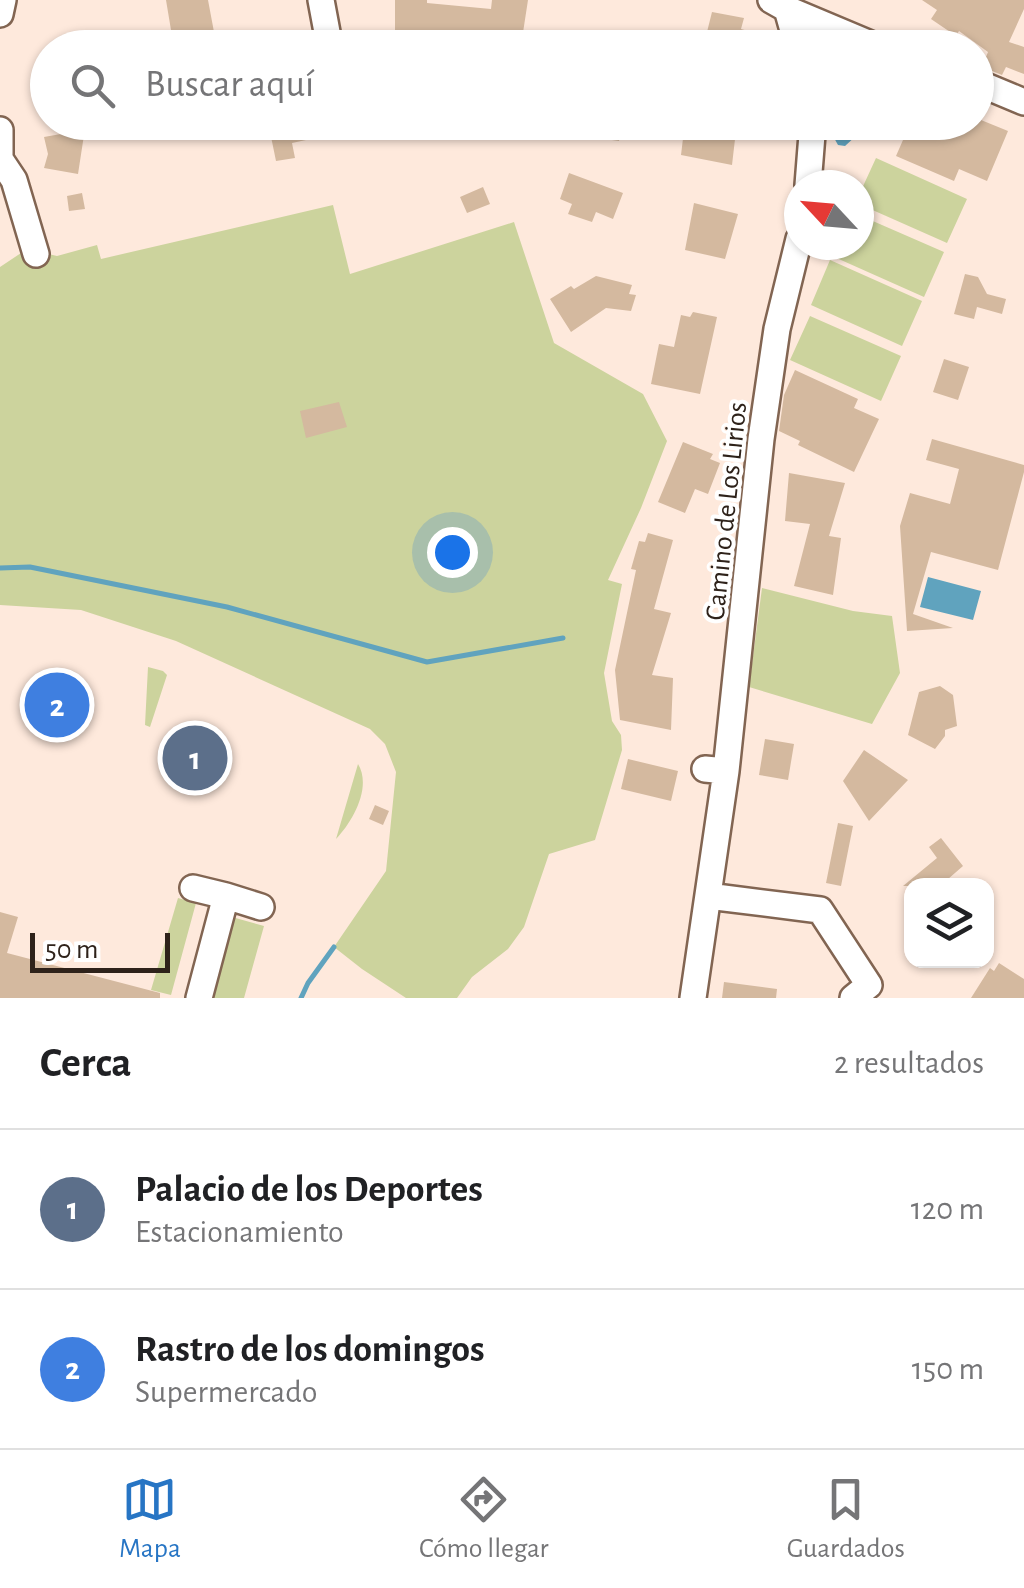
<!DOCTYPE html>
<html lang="es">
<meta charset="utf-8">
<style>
:root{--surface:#fff;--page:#f6f6f6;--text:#202124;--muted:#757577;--line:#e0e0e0;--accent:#2775c4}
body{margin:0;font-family:"Alegreya Sans",sans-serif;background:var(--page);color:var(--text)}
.controls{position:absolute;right:30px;bottom:30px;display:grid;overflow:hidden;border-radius:20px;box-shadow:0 2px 8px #0004}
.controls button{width:90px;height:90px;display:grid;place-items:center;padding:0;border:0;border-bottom:2px solid var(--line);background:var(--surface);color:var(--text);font:50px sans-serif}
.compass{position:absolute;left:784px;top:170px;width:90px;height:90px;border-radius:50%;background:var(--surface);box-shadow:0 2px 8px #0004;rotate:296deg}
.scale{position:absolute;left:30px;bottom:25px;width:140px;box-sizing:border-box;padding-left:10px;border:5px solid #2e221a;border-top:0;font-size:28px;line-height:35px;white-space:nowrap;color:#2e221a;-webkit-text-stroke:8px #fff;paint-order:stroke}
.you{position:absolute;left:452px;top:552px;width:35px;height:35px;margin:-25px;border:8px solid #fff;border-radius:50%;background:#1a73e8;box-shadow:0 0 0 15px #1a73e833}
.badge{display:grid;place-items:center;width:65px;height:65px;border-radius:50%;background:var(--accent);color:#fff;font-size:32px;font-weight:700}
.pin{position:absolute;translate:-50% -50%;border:5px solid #fff;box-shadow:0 2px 10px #0006}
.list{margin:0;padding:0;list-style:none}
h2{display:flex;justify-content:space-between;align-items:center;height:130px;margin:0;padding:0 40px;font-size:42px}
h2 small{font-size:32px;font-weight:400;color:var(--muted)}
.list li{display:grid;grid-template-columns:65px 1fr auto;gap:30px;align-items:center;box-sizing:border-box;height:160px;padding:0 40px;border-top:2px solid var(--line)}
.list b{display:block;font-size:38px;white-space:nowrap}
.list p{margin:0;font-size:32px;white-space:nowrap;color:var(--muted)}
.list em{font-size:32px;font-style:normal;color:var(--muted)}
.icon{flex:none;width:55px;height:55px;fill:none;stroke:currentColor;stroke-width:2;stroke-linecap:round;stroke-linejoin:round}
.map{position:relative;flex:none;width:1024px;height:998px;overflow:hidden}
.search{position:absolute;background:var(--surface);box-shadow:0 2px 8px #0004;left:30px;right:30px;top:30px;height:110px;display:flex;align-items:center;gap:25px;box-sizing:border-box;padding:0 35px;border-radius:55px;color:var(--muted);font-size:38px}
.sheet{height:450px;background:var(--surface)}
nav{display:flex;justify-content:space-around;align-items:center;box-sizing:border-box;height:140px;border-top:2px solid var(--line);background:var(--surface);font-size:28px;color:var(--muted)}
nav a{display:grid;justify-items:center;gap:5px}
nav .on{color:var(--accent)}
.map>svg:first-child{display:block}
.green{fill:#ccd39d}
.water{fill:#60a3be}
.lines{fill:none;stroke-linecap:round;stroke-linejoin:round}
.stream{stroke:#60a3be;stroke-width:5}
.building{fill:#d4b99f}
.minor-casing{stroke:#826552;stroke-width:30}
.minor{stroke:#fff;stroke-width:25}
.labels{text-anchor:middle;stroke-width:8;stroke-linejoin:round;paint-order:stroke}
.street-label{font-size:28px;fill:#2e221a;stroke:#fff}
</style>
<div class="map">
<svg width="1024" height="998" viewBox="0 0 1024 998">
<rect width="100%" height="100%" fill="#fee9dc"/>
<path class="green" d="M876,158l91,41 -20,44 -88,-39v-9z
M333,205l17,69 164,-52 40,121 89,51 24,47 -26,67 -33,72 14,4 -18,89 8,48 9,14 1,15 -27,90 -46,14 -25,73 -16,22 -36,28 -15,21h-51l-44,-29 -28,-22 52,-76 10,-99 -11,-28 -15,-15 -194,-88 -95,-31 -81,-5v-338l27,-18 30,7 40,-11 4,14z
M859,215l85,37 -20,45 -92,-41 5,-11h22z
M830,260l92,41 -20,45 -91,-41z
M810,316l91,40 -20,45 -91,-41z
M762,588l91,23 39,5 8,57 -28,51 -123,-37z
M148,667l15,4 4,4 -17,52 -5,-2z
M358,764c14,23 -5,57 -22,75z
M178,898l18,5 -25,92 -20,-5z
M232,917l32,9 -20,72h-35z"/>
<path class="water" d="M841,123h21l-5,12 -12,11 -7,-1 -5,-9z
M928,577l53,14 -8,29 -53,-13z"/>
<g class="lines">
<path class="stream" d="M0,568l30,-1 197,40 200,55 136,-24
M301,998l7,-15 26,-36"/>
</g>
<path class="building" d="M166,0h42l9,48h-43z
M395,0h32v3l64,6 1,-9h36l-6,39 -53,-7 1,16h-75z
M922,0h102v9l-15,33 15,5v27l-18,-7 -4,8 -20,-8 6,-15 -29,-21 -3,5 -25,-17 6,-9z
M712,12l32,6 -3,11 7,2 -5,17h-40z
M981,120l27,11 -21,50 -28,-12 -5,12 -58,-25 7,-16 -41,-18h118z
M268,122h50l2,15 -28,6 3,15 -19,3z
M601,122h22l-4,19 -21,-3z
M685,122h52l-5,43 -51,-10z
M72,132l2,5 10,-2 -6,39 -34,-6 4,-14 -4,-17z
M569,173l54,20 -10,26 -17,-7 -4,10 -24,-8 4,-10 -12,-5z
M483,187l7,17 -23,9 -7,-16z
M82,193l3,16 -16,2 -2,-15z
M694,203l44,11 -13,45 -40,-9z
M965,274l13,3 9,17 19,5 -4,15 -25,-7 -3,12 -20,-5z
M596,276l36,9 -3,9 7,1 -5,16 -25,-3 -35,24 -21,-33 21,-13 3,3z
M693,312l24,5 -17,77 -49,-10 8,-40 15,3 7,-32 9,2z
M944,359l25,8 -11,33 -25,-8z
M795,370l63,29 -4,9 25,11 -25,53 -56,-27 2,-4 -21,-10 5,-36z
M339,402l8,25 -41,11 -6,-27z
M932,439l92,26v7l-26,98 -67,-18 -18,62 40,14 -46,3 -7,-105 10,-33 40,11 9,-35 -33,-9z
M683,442l30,12 -3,5 10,4 -12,31 -13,-5 -10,24 -27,-11z
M789,473l56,10 -16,53 12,2 -8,57 -39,-9 16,-62 -25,-3z
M648,533l25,7 -19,69 17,4 -19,62 21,3 -2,52 -51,-10 -5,-50 21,-100 -5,-1 8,-28 6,1z
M940,686l13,9 4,31 -12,4v6l-10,13 -27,-14 11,-43z
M765,739l29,5 -6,36 -29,-5z
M864,750l44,30 -39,41 -26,-40z
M628,759l50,12 -7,30 -50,-12z
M375,805l14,6 -6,14 -14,-6z
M838,823l15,3 -12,60 -15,-3z
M941,838l22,28 -23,20h-37l34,-28 -8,-11z
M0,912l18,5 -11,36 153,40v5h-160z
M999,963l25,16v19h-53l19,-30 4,3z
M724,982l53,7 -1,9h-54z"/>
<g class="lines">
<g class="minor-casing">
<path id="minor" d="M321,0l9,48
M771,0l16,9 93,39
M787,9l11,39
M0,14l3,-14
M976,82l48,20
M0,130v29l14,21 22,74
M808,185l5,-63
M705,769l21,2 35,-332 16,-110 22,-90
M193,888l33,8 -27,102
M226,896l35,11
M708,896l112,14 49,75 -16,13
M693,998l33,-227"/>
</g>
<use href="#minor" class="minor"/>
</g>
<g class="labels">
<g class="street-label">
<text transform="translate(725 511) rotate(-84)" y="10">Camino de Los Lirios</text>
</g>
</g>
</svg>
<div class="controls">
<button><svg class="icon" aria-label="layers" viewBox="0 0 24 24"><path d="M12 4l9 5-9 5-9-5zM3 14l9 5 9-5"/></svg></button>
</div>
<svg class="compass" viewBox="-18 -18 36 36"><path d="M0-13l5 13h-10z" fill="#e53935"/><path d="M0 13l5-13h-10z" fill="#757577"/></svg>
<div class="scale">50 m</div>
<div class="you"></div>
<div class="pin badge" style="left:195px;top:758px;background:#5c6f8a">1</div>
<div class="pin badge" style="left:57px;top:705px;background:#3f7fe0">2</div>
<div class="search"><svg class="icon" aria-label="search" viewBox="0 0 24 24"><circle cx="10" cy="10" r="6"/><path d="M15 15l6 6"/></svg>Buscar aquí</div>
</div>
<section class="sheet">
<h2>Cerca<small>2 resultados</small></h2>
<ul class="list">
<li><span class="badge" style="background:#5c6f8a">1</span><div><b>Palacio de los Deportes</b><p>Estacionamiento</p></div><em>120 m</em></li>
<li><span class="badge" style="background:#3f7fe0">2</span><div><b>Rastro de los domingos</b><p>Supermercado</p></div><em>150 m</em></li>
</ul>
</section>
<nav>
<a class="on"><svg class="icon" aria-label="map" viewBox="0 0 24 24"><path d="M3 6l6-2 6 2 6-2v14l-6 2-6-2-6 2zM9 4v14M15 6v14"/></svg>Mapa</a>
<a><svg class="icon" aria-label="directions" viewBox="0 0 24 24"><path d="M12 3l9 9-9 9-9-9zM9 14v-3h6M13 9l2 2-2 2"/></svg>Cómo llegar</a>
<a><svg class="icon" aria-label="saved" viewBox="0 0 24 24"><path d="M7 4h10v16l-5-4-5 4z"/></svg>Guardados</a>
</nav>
